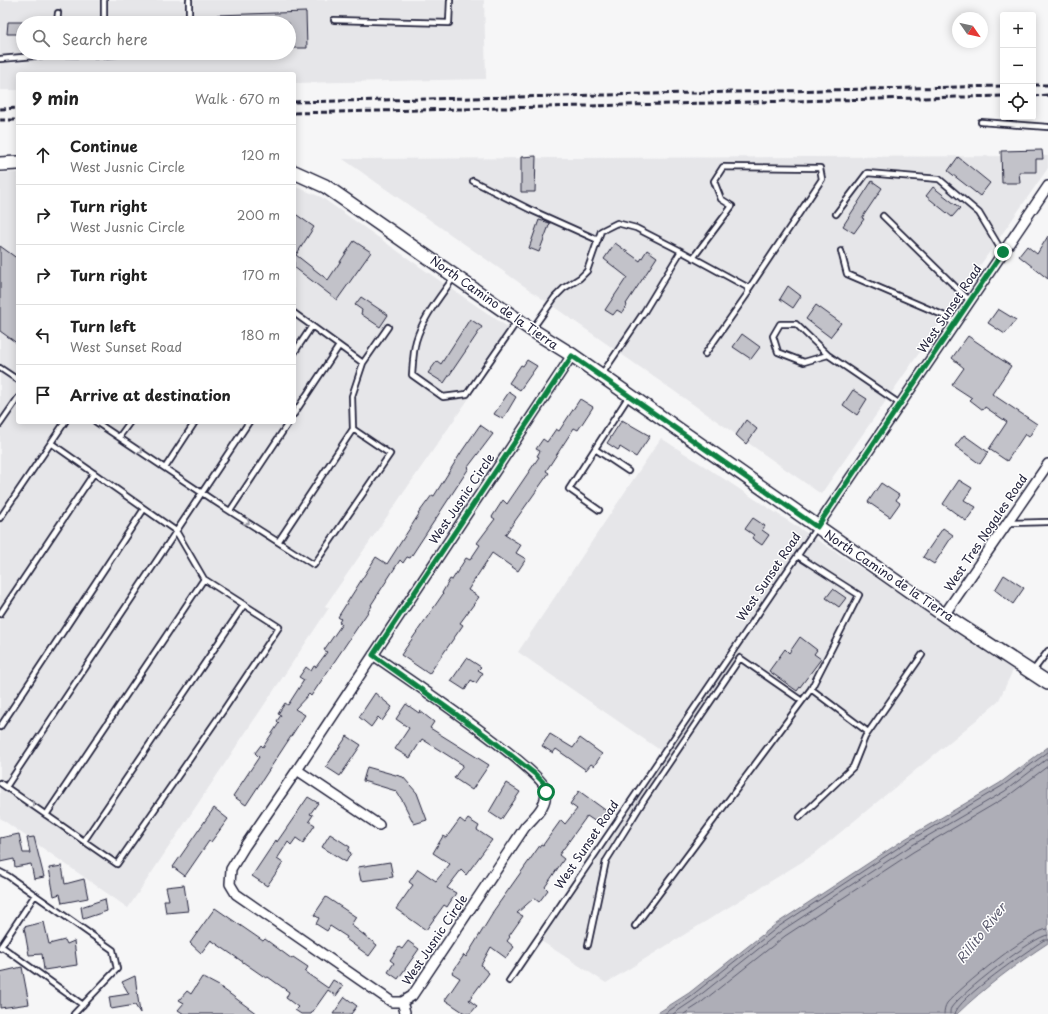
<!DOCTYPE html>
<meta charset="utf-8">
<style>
:root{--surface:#fff;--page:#f2f2f2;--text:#222;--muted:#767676;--line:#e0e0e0}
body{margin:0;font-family:"Playpen Sans",sans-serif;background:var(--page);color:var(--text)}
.controls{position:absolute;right:12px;top:12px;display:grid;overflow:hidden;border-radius:4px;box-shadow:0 2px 10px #0003}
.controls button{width:36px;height:36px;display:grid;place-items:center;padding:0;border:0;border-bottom:1px solid var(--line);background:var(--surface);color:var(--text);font:20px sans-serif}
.compass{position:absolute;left:952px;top:12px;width:36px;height:36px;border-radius:50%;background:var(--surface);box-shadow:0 2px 10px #0003;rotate:124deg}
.stop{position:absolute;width:12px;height:12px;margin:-9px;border:3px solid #0b8043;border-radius:50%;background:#fff}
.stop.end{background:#0b8043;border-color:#fff;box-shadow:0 1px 4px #0008}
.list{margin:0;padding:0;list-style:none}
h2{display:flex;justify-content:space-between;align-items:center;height:52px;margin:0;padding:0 16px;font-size:17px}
h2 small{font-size:13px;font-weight:400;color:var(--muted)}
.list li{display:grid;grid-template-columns:26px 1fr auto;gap:12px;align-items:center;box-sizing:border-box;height:60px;padding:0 16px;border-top:1px solid var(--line)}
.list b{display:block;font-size:15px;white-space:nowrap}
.list p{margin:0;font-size:13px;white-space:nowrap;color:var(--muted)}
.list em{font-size:13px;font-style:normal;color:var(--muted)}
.icon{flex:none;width:22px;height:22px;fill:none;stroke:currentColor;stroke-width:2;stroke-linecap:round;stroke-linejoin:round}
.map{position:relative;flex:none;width:1048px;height:1014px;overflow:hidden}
.search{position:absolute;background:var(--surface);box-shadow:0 2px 10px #0003;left:16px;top:16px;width:280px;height:44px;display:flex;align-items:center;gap:10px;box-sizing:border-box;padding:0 14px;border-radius:22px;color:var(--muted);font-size:15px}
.panel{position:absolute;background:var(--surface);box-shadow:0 2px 10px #0003;left:16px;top:72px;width:280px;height:352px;border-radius:4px}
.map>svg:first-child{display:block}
.built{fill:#e6e6e9;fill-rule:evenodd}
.water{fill:#aeaeb7;stroke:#767685}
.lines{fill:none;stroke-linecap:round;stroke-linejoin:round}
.shore{stroke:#5a5a6d;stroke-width:1}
.building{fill:#c2c2c9;stroke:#22223b}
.lane-casing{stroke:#22223b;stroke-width:8}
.street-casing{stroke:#22223b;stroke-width:12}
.secondary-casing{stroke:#22223b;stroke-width:16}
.lane{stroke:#fff;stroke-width:4.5}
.street{stroke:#fff;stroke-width:9}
.secondary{stroke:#fff;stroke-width:13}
.rail{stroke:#22223b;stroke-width:3;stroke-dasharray:6 3;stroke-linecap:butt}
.oneway{stroke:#9c9ca7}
.route{stroke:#0b8043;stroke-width:5}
.labels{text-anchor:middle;stroke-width:3;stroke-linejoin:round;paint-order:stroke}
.street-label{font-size:12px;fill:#22223b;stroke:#fff}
.water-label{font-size:13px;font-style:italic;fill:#5a5a6d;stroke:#fff}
</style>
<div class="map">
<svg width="1048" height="1014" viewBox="0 0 1048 1014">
<rect width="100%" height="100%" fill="#f6f6f7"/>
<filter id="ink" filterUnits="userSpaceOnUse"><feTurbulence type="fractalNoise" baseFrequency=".025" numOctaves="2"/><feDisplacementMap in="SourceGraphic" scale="8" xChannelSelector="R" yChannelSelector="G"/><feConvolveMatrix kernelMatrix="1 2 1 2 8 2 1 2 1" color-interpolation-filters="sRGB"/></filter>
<g filter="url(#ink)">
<path class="built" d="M0,0h484l2,79 -192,4v-9h-276v16h-18zM23,23h266v30h-266z
M1048,156v12l-227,326 -478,-335z
M0,173h18v249h276v-236l27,11 122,86 72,49 -190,274 4,2 -201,300 -128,-90z
M661,438l353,230 -16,34 -185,153 -207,128 -65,-42 126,-186 -149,-103z"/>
<path class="water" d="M1048,747v196c-32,21 -63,44 -91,71h-301l33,-21 87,-69 129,-85 95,-56z"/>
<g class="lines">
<path class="shore" d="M664,1014l27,-18 87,-69 129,-85 95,-56 46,-34
M673,1014l21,-14 87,-69 128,-84 96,-56 43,-33
M684,1014l14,-9 87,-69 128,-84 95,-56 40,-30
M944,1014c0,-4 1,-8 3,-11 13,-15 84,-74 101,-74
M950,1014c0,-3 0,-4 1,-6 8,-13 84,-73 97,-73
M955,1014c1,-15 74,-64 89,-74h4"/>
</g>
<path class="building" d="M306,12l1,36h-18v-25h-72v-8z
M8,22h15v12h-16z
M1042,150l1,9h-7v13h-17l1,11h-18l-1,-32z
M536,156l-1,36h-14v-35z
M958,157l32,26 -10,13 -32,-25z
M872,181l10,7 -20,30 2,1 -10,14 -11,-7z
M933,187l27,21 -8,9 -26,-21z
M294,213l20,14 -18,28 32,25 26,-39 17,11 -34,48 -43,-33z
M539,220l11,3 -11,29 -10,-4z
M1048,236v43l-29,-23 8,-10 10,8z
M615,243l25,18 7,-11 10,7 -31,47 1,1 -5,8 -5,-3 -4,5 -8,-5 22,-33 -23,-18z
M0,246l18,13v85l-18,-13z
M788,286l13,10 -8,12 -13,-9z
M361,297l27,18 -8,12 -19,-13 1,-4 -7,-5z
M816,305l25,18 -11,14 -24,-18z
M998,309l18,11 -11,14 -17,-11z
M470,319l12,8 -38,56 -16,-10 9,-12 4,3z
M742,334l18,13 -9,12 -18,-12z
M968,336l25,17v1l18,12 -19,28 45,30 -8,13 -4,-3 -18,27 -18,-12 18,-27 -22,-15 -2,3 -13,-10 2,-2 -20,-13 12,-17 -12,-10z
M527,360l10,6 -17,24 -11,-7 12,-18 2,1z
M853,390l14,9 -10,16 -14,-10z
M509,392l7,5 -13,22 -9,-5z
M580,399l13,8 -15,23 -4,-2 -28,43 3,2 -44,62 16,10 -5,8 10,6 -8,12 -26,-18 -24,37 11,7 -19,26 3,2 -34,49 -28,-19 42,-61 -1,-1 8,-14 2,1 14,-22 4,2 10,-15 -3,-2 18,-24 -3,-2 11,-17 4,4 32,-47 -2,-1 3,-5 -4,-2 7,-10 4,3 9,-13 3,2z
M622,420l28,16 -14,21 -16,-10 -2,3 -11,-7z
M746,420l11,9 -11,15 -10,-9z
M480,425l13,9 -25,33 1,1 -59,90 -3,-1 -4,6 -3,-3 -29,45 1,1 -61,90 -2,-2 -14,15 10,6 -59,90 -13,-9 26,-39 -4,-4 6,-8 2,2 16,-24 -2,-2 4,-6 -3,-1 7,-11 3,2 16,-25 -5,-3 7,-10 5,4 3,-5 2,1 11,-15 -3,-2 18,-26 -3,-2 2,-3 -3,-2 38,-60 11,7 32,-50h-1l14,-19 2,1 28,-45z
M964,435l24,17 -8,12 -25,-18z
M959,480l13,8 -8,12 12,7 -10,14 -23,-17z
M881,483l18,12 -3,5 4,3 -10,14 -22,-15z
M753,518l12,8 -3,4 7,5 -7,10 -10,-7 2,-3 -9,-6z
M943,528l10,7 -19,29 -11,-7z
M1004,575l20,13 -11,16 -18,-14z
M833,589l13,9 -7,9 -13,-9z
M800,637l17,13 -3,4 7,5 -24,32 -28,-20 16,-22 4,4z
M467,658l14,9 -3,3 5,3 -7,10 -5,-3 -6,10 -14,-9z
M375,693l17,14 -10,14 -4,-4 -7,10 -12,-10z
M406,704l13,9 1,-2 14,11 -4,6 59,37 -17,25 -18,-12 9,-13 -41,-26 -12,19 -15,-9 14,-21 -13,-9z
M550,734l23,14 7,-10 22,16 -8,12 -3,-2 -5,6 -30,-21 -3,4 -11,-7z
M347,736l14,9 -21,31 -14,-9z
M367,767l36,10 14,16 10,27 -13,4 -12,-24 -6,-9 -33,-10z
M506,783l14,9 -19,28 -12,-8z
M579,791l29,21 -9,12 -12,-8 -28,39 5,4 -19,28 3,3 -9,12 -5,-4 -17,15 6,3 -14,20 1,1 -3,4 7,6 -8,11 -15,-11 -10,18 2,1 -1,1 7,6 -20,27 8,6 -7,8h-4l-21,-14 15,-22 -8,-5 12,-18 2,2 27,-44h-1l49,-69 2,1 18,-25 4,4 12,-15 -7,-5z
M308,797l10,6 -8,11 3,1 -4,6 6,4 -12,18 -7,-5 -5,7 -3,-3 -11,17 6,4 -16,23 -15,-10 24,-36 1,2z
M214,808l14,11 -17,23 -2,-1 -24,35 -12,-9z
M460,819l5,4 3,-4 11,7 -2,4 15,10 -26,35 -5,-5 -14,18 9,5 -9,14 -3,-2 -18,25 -30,-21 17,-24 -4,-3 9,-13 18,12 14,-17 -17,-11 10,-17 3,2z
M19,834l4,19h7l-3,-15 7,-1 10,40 -10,2 -3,-15 -16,3 -1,-8 -14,3v-24z
M330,834l20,13 -2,4 3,2 -5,9 -24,-15z
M390,862l3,15 -32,4 -3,-14z
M62,866l3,18 19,-5 4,19 -26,5 -2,-9 -6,2 -5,-28z
M184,885l4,26 -22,2 -2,-13h5l-3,-13z
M326,897l30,20 -5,8 26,20 -8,11 -23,-17 1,-2 -17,-11 -3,5 -11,-7 3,-6 -5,-3z
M105,899l2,12 -24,8 -2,-12z
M215,908l48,33 2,-2 27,20 1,-2 15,10 -3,5 23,16 5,-8 10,6 -7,10 -8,-6 -17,24h-10l-6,-4 3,-3 -12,-9 3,-6 -21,-15 -2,1 -55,-38 -10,13 -11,-10z
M44,922l5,22 16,-4 2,4 7,-3 3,24 -33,5 -2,-16 -13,1 -5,-28z
M408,941l11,8 -21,30 -10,-7 6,-9 -4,-3 9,-13 3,2z
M22,967l7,37 -29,4v-36z
M135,976l5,37 -5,-8 -24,4 -2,-12 20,-3 -7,-12z
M202,977l17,9 38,28h-73l-6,-4 6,-7 -5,-3 8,-9 4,3z
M345,997l12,9 -6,8h-18z"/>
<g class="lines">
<g class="lane-casing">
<path id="lane" d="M334,20l115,3 1,-23
M57,23l1,-10
M104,23v-23
M189,23v-23
M103,55l31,-2
M0,59l57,-5 46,1v-2
M981,122l67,5
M473,181l58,29 67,30
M836,214l31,-41 72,6 40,34 24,40
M883,216l87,85
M681,251l66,36 1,3v3l-43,61
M841,251l6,23 98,42 9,8
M693,258l39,-52 -11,-7 -7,-18 9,-14 97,1 2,11 -74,111
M454,277c-14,20 -31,40 -38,64 -3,11 -3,23 -4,34l31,22 24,-3 51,-74
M294,313l69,50 25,-36
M533,328l22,-31 9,-9 16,-10 7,-7 14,-40 16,-8 19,5 45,23 -37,61 -42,62
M294,353l18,-27
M828,355l-32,-31h-16l-7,12 5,16 26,10 24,-7 72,49
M0,368l18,12
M294,414l45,-68
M96,422l118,79 100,64 76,-111 -37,-25 -1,-33 11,-33
M0,424l18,-26
M119,437l11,-15
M51,443l125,88 28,48
M595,449l33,22
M165,468l30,-46
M599,510l-30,-21 60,-93
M230,511l59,-89
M0,518l65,-96
M1009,523l39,-1
M278,542l75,-113
M0,614l94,-141
M1033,671l15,-20
M811,689l57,43
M0,727l144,-218
M0,783l117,81 108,-156 54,-81 -75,-48 -158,236
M6,787l243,-365
M800,817l53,-50 12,-30 57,-82
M84,841l160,-236
M0,872l8,4 105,74 4,19 -43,45
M635,926l176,-237 48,-94 -61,-39
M588,945l18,-84 38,-61 96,-142 62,43
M1,946l82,59
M0,948l35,-53
M509,981l308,-454"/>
</g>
<g class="street-casing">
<path id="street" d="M817,527l231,-341
M944,615l104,-151
M373,655c25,17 168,114 172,133 4,17 -10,28 -20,39l-113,169 -10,6h-10l-156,-108 -6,-10 1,-15 14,-23 52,-76 266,-401 9,-14
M297,770l82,55
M402,1002l3,10"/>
</g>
<g class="secondary-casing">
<path id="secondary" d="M0,164l18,-1
M294,172l31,14 207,144 40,25 372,260 104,68"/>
</g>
<use href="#lane" class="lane"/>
<use href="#street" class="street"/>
<use href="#secondary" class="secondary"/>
<path class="rail" d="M1033,85h15
M1033,96l15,-1
M294,102l709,-16
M0,109l18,-1
M294,113l709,-17
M0,120h18"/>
</g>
<defs><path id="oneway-chevron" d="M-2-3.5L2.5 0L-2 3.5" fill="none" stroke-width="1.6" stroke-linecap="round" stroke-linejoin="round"/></defs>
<g class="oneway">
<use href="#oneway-chevron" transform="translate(140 451) rotate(34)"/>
<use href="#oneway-chevron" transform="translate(247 522) rotate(33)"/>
<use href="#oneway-chevron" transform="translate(32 805) rotate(35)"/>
</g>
</g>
<g class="lines" filter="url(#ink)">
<path class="route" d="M546,792l-3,-10 -8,-8 -47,-37 -115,-82 199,-299 245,171 186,-275"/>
</g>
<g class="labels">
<g class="street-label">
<text transform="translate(494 303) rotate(35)" y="4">North Camino de la Tierra</text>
<text transform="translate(950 309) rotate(-56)" y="4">West Sunset Road</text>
<text transform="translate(462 499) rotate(-56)" y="4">West Jusnic Circle</text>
<text transform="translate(986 533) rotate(-56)" y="4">West Tres Nogales Road</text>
<text transform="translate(889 576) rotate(34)" y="4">North Camino de la Tierra</text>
<text transform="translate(769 577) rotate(-56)" y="4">West Sunset Road</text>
<text transform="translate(587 845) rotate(-56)" y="4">West Sunset Road</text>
<text transform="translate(435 940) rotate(-56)" y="4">West Jusnic Circle</text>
</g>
<g class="water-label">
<text transform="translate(981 933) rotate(-52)" y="5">Rillito River</text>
</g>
</g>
</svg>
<div class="controls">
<button>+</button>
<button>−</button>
<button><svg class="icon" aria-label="locate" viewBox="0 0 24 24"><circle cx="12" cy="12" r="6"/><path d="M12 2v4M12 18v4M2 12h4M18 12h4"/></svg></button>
</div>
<svg class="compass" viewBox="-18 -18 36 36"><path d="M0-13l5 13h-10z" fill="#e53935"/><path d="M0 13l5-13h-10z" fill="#767676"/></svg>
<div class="stop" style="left:546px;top:792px"></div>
<div class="stop end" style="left:1003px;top:252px"></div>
<div class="search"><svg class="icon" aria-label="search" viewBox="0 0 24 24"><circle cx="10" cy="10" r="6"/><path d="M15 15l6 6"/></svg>Search here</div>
<section class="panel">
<h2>9 min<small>Walk · 670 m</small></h2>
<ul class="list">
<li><svg class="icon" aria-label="ahead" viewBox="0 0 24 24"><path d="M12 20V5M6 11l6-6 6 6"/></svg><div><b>Continue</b><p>West Jusnic Circle</p></div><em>120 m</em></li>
<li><svg class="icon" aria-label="right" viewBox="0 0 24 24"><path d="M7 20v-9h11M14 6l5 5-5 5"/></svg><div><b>Turn right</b><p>West Jusnic Circle</p></div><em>200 m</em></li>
<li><svg class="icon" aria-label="right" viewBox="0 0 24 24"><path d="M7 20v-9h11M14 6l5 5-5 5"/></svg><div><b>Turn right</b></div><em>170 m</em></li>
<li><svg class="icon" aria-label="left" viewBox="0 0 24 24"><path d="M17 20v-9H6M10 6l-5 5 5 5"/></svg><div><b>Turn left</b><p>West Sunset Road</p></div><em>180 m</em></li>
<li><svg class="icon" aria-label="arrive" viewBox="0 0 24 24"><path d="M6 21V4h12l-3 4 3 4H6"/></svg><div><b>Arrive at destination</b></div></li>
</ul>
</section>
</div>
